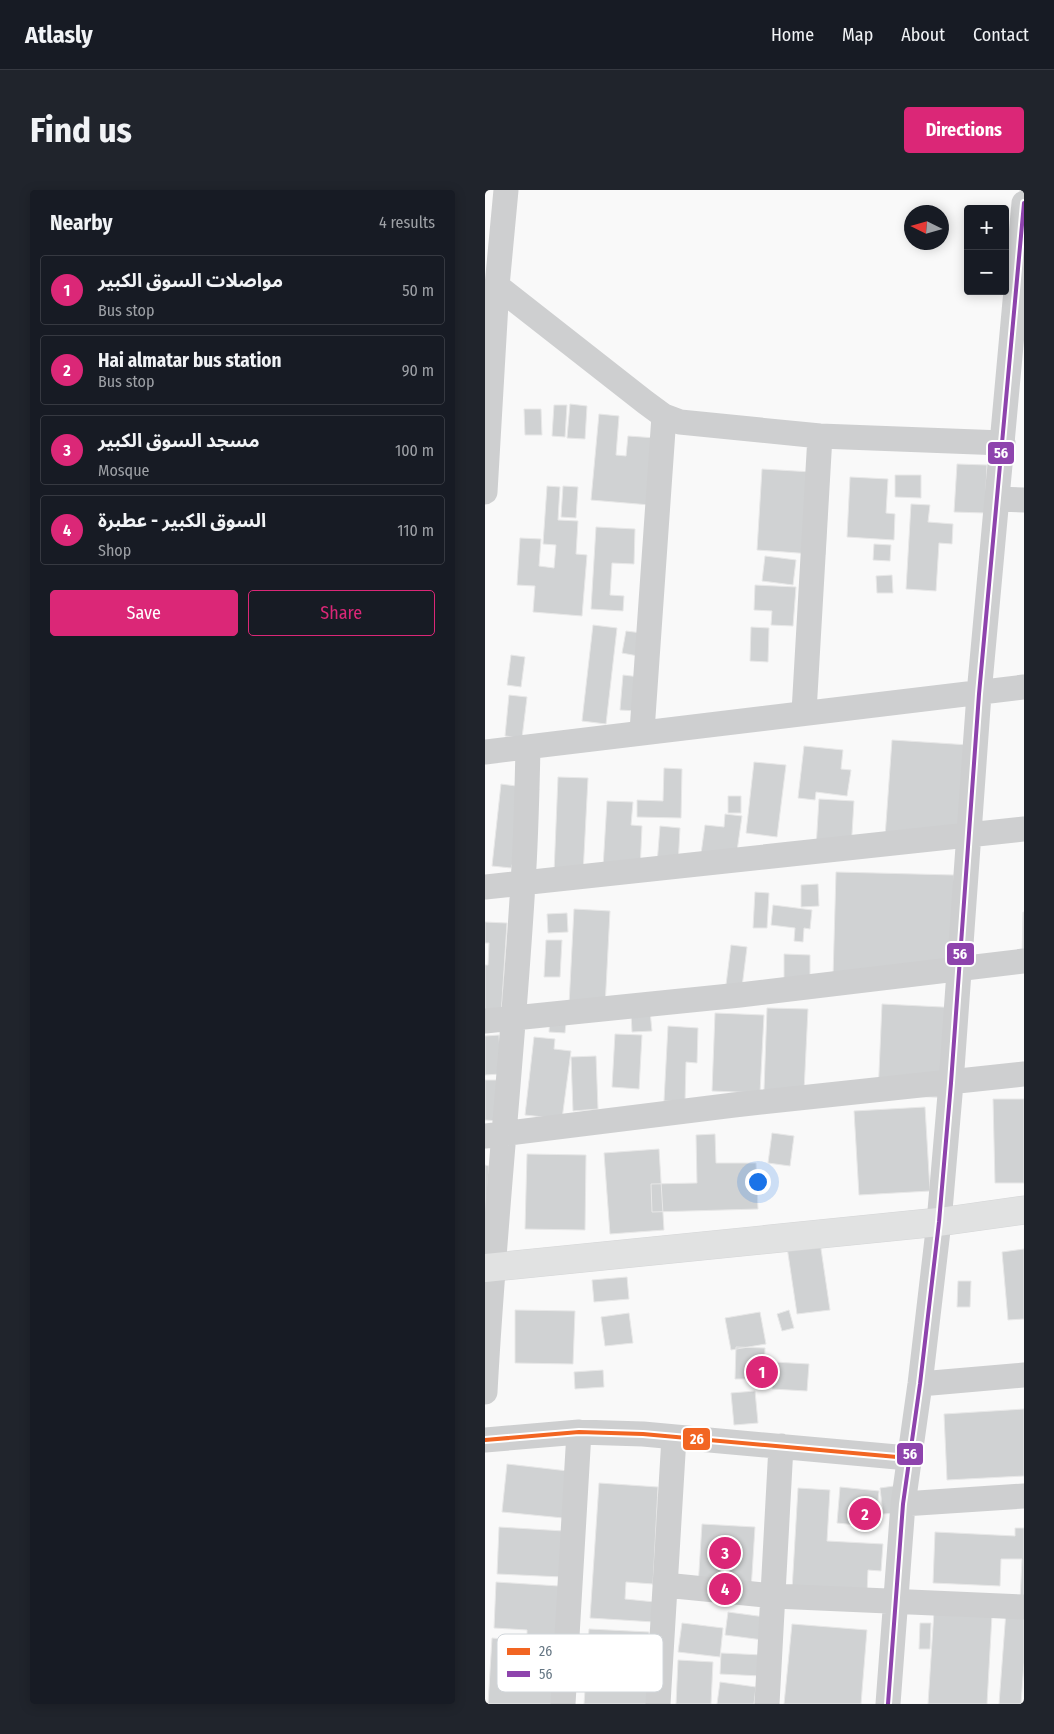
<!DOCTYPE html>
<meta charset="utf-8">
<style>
:root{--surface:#171b24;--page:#20242c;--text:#f1f3f6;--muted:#9ea1a6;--line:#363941;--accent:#db2777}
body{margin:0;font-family:"Fira Sans Condensed","Noto Sans Arabic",sans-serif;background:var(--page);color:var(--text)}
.controls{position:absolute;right:15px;top:15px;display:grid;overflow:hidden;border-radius:5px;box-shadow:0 2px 12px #0003}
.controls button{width:45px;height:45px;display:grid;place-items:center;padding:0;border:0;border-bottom:1px solid var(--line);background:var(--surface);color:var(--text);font:25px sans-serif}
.compass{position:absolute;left:419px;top:15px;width:45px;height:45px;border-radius:50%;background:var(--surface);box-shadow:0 2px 12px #0003;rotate:275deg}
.you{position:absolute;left:272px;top:991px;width:18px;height:18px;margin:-12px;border:4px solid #fff;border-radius:50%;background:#1a73e8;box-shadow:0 0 0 8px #1a73e833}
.badge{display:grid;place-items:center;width:32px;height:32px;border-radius:50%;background:var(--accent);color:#fff;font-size:16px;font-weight:700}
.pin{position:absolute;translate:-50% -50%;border:2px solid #fff;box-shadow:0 1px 5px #0006}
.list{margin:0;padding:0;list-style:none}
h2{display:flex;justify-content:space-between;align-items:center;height:65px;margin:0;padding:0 20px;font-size:21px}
h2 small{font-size:16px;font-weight:400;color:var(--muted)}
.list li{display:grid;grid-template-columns:32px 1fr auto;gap:15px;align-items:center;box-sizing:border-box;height:70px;margin:0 10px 10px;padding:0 10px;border:1px solid var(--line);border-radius:5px}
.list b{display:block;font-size:19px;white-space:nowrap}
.list p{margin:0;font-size:16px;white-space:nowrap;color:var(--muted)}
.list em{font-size:16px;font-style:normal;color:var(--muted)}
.actions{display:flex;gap:10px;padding:15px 20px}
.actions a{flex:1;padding:11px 0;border:1px solid var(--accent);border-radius:5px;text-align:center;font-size:18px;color:var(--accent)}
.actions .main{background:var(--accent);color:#fff}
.map{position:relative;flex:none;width:539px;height:1514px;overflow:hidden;border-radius:5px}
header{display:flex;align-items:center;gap:30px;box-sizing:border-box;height:70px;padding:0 25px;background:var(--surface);border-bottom:1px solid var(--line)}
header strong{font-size:24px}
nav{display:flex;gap:28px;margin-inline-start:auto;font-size:18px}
.intro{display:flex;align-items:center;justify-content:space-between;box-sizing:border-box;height:120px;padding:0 30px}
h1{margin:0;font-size:35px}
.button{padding:12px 22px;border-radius:5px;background:var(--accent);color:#fff;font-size:18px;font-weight:700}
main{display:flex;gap:30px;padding:0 30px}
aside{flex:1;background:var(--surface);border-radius:5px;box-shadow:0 2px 12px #0003}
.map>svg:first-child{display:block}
.building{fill:#d0d2d3;stroke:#e8e8e8}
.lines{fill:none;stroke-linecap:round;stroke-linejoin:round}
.secondary-casing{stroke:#d5d6d7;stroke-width:29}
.street{stroke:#cecfd0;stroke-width:25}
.secondary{stroke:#e1e2e2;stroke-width:28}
.bus-1-casing{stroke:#fff;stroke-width:8}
.bus-2-casing{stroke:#fff;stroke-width:8}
.bus-1{stroke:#f26522;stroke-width:4}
.bus-2{stroke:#8e44ad;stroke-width:4}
.key{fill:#fff;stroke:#d1d6da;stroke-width:1}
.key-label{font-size:14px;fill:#657683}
.line-badge{stroke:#fff;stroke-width:2}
.badge-label{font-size:14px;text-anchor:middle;font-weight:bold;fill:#fff}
</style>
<header>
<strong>Atlasly</strong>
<nav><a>Home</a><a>Map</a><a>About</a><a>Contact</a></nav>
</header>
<div class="intro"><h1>Find us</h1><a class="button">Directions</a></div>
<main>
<aside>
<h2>Nearby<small>4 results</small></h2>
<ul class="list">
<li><span class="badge">1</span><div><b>مواصلات السوق الكبير</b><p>Bus stop</p></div><em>50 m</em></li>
<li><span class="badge">2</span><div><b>Hai almatar bus station</b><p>Bus stop</p></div><em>90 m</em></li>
<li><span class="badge">3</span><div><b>مسجد السوق الكبير</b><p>Mosque</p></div><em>100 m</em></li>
<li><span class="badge">4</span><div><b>السوق الكبير - عطبرة</b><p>Shop</p></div><em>110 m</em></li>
</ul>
<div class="actions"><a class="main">Save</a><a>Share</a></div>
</aside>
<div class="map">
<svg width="539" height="1514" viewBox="0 0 539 1514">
<rect width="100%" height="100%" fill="#f9f9f9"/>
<path class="building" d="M85,214l17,2 -2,33 -18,-1z
M69,215h13l-2,32 -13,-1z
M39,219h17l1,26h-17z
M114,224l20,2 -3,39 10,1 2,-20 28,2 -6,67 -59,-5z
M472,274l30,1 -2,48 -31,-1z
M277,279l67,4 -4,82 -68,-5z
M410,285h26v23l-26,-1z
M365,287l38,2 -2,34 9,1 -1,26 -47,-3z
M62,296l13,1 -2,33 20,1 -2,33 11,1 -5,61 -49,-4 2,-26 -18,-1 3,-47 21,1 -2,27 15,2 2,-23 -13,-1z
M78,296l15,1 -2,31 -15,-1z
M426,314l19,1 -2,17 25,2 -1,20 -13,-1 -3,48 -30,-2z
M111,337l39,2 -1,35 -22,-1 -2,32 14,1 -1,15 -32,-2z
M389,354l17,1 -1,16 -17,-1z
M280,366l31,4 -3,25 -31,-4z
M407,385l1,18h-16l-1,-17z
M270,395l41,2 -3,39 -22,-1 1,-14 -18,-1z
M108,435l24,3 -11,96 -24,-3z
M266,437l18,1 -1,34 -18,-1z
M141,441l16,2 -4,23 -16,-3z
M26,465l14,2 -4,30 -14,-2z
M138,485l17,2 -2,34 -18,-1z
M24,505l18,2 -5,41 -17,-2z
M407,550l77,5 -8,97 -76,-5z
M319,556l39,4 -2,19 10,1 -4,26 -31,-4 -1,8 -17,-2z
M269,572l32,3 -9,72 -31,-4z
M179,578l18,1 -1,49 -44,-1v-17l26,1z
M73,587l30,1 -5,96 -29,-1z
M16,594l38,5 -28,79 -19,-2z
M243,606h13v17h-13z
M334,609l35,2 -3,49 -35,-2z
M122,611l26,1 -2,23 11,1 -2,45 -37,-3z
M240,624l17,2 -6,42 -35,-4 4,-29 19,2z
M175,636l20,2 -2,38 -21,-2z
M351,682l118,3 -3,105 -118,-3z
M333,694l1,22 -18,1v-22z
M270,702l14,1 -2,35h-14z
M288,715l39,5 -2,19 -6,-1 -1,14 -9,-1 1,-13 -24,-3z
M89,719l36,2 -5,96 -36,-2z
M538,722h1v47l-2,-1z
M82,723l1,19 -20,1 -1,-19z
M0,732l22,1 -6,93 -16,-1v-50h3l1,-22h-4z
M61,750h16l-2,37h-16z
M246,755l16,2 -5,40 -16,-2z
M299,764l26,1v25l-26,-1z
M397,814l80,4 -4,90 -80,-3z
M282,818l41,1 -4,83 -40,-2z
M165,821l2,20 -20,1 -1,-19z
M65,823l17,1 -2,19 -16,-1z
M230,823l49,2 -4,78 -48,-2z
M183,836l30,2 -1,35 -11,-1 -1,40 -21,-1z
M130,844l27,1 -3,54 -27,-2z
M14,845l2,39 -16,1v-39z
M49,847l21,2 -1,10 17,2 -9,68 -37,-4z
M111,866l2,53 -25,2 -2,-54z
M0,890h14l-1,41 -13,-1z
M508,909h31v84h-29z
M440,917l5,84 -71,4 -5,-84z
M287,943l22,3 -4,30 -22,-3z
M230,944l1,29h40l2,46 -106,3 -1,-28 46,-1 -1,-48z
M174,959l5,81 -54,4 -6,-81z
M42,964l59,1 -1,75 -60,-1z
M0,975l4,1 -4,73z
M335,1052l10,68 -33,4 -10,-67z
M539,1059v70l-16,1 -6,-68z
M142,1087l2,22 -35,3 -2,-22z
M473,1091h13l-1,26h-13z
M30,1120l60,1 -2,53 -58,-1z
M304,1120l5,18 -12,3 -5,-17z
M275,1122l6,32 -35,6 -6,-32z
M144,1123l4,30 -28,3 -4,-29z
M251,1157l29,1 -1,31h-29z
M288,1172l36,2 -2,27 -35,-2z
M118,1180l1,17 -29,2 -1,-17z
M270,1201l3,32 -24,2 -3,-32z
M539,1219v67l-77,4 -3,-66z
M22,1274l61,7 -5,47 -61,-6z
M114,1293l59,4 -5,97 -27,-2 -1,17 30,3 -1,20 -64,-4z
M409,1296l3,27 -14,1 -3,-26z
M355,1297l39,4 -4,36 -38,-4z
M313,1298l32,2 -3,51 56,3 -2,27 -13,-1 -1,24 -75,-4z
M217,1334l53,3 -4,63 -53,-3z
M14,1337l65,4 -2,46 -65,-3z
M530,1338h9v73l-4,-1 2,-41h-21l-1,27 -67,-3 2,-51 80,4z
M11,1392l63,4 -7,118h-64l4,-66 35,3v-11l-33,-2z
M449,1421l58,4 -5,89h-59z
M521,1421l18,1v51l-3,41h-22z
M243,1422l37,5 -2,23 -38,-5z
M197,1433l41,5 -3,29 -42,-5z
M435,1433h11l-1,26h-11z
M307,1434l75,6 -6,74h-77z
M104,1439l60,3 -2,33 4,1 -3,38h-64z
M236,1463l41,2 -1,21 -41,-2z
M193,1470l35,2 -2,42h-35z
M235,1492l36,5 -2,17h-37z"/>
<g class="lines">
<g class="secondary-casing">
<path id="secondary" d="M0,1078l454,-46 85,-12"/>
</g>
<path class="street" d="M12,96l148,116 19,14 16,6 140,14 183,7
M0,302l12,-206 9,-96
M512,309l27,1
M319,522l16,-276
M157,541l22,-315
M0,562l539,-65
M0,697l539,-58
M0,831l255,-26 284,-34
M0,946l249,-31 290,-31
M435,1194l104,-9
M0,1202c9,-170 28,-339 38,-509 3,-45 4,-90 5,-136
M0,1250l94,-8 64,2 265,24
M418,1314l121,-8
M180,1395l109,11 250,11
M78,1514l16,-272
M173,1514l16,-267
M282,1514l14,-258
M403,1514l15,-200 17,-120 19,-162 12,-139 28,-389 45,-491"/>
<use href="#secondary" class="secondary"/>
<g class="bus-1-casing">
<path id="bus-1" d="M0,1250l94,-8 64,2 265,24"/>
</g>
<g class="bus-2-casing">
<path id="bus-2" d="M403,1514l15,-200 17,-120 19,-162 12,-139 28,-389 45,-491"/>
</g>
<use href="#bus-1" class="bus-1"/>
<use href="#bus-2" class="bus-2"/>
</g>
<rect x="12" y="1444" width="166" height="58" rx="8" class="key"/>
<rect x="22" y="1458" width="23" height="7" fill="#f26522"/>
<rect x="22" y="1481" width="23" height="6" fill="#8e44ad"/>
<g class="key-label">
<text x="54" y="1466">26</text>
<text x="54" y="1489">56</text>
</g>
<g class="line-badge">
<rect x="502" y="251" width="28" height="24" rx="5" fill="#8e44ad"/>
<rect x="461" y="752" width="29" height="24" rx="5" fill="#8e44ad"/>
<rect x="197" y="1237" width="29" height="24" rx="5" fill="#f26522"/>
<rect x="411" y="1252" width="28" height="24" rx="5" fill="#8e44ad"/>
</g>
<g class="badge-label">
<text x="516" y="268">56</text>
<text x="475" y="769">56</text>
<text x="212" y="1254">26</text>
<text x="425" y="1269">56</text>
</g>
</svg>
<div class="controls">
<button>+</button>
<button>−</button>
</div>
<svg class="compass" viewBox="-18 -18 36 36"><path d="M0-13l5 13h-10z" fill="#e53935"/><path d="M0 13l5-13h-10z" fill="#9ea1a6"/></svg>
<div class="you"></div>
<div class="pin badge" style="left:277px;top:1182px">1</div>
<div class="pin badge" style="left:380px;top:1324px">2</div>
<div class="pin badge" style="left:240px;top:1363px">3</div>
<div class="pin badge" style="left:240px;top:1399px">4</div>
</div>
</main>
